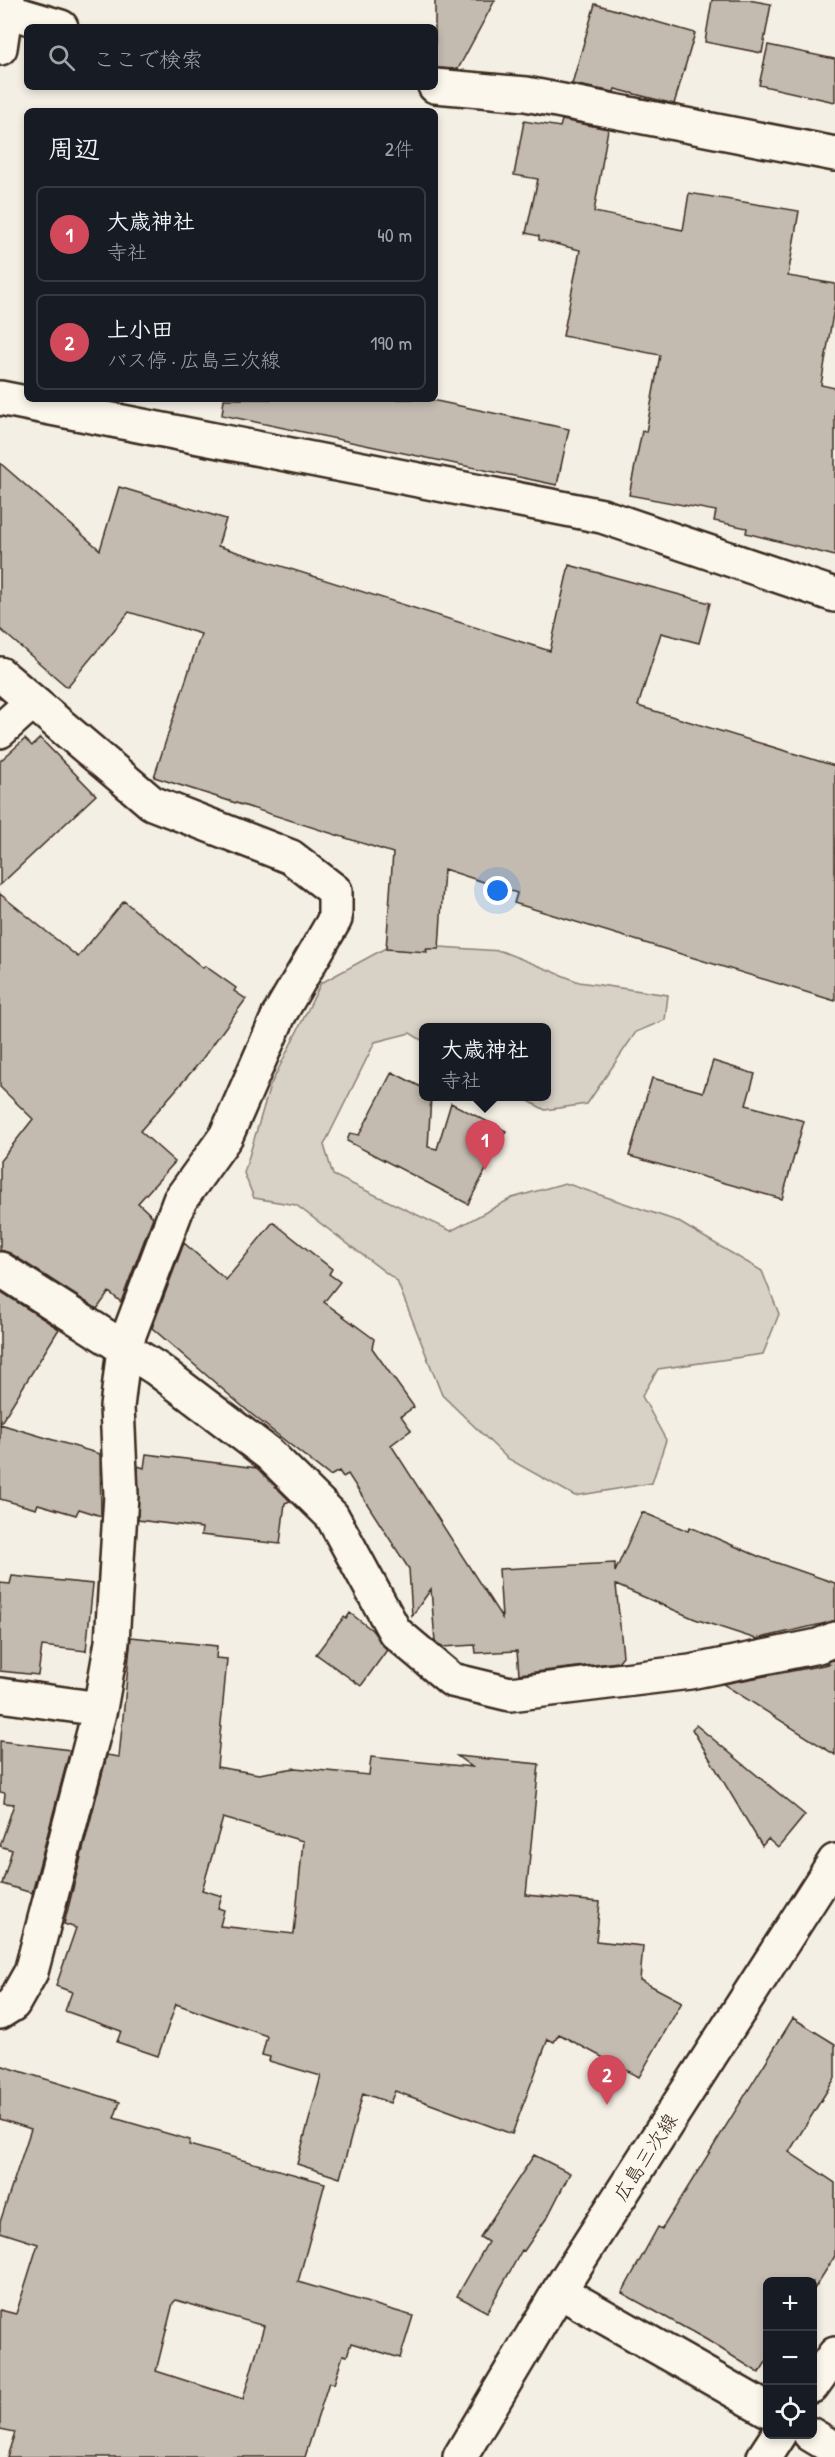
<!DOCTYPE html>
<html lang="ja">
<meta charset="utf-8">
<style>
:root{--surface:#171b24;--page:#20242c;--text:#f1f3f6;--muted:#9ea1a6;--line:#363941;--accent:#d1495b}
body{margin:0;font-family:"Patrick Hand","Klee One",sans-serif;background:var(--page);color:var(--text)}
.controls{position:absolute;right:18px;bottom:18px;display:grid;overflow:hidden;border-radius:9px;box-shadow:0 3px 9px #0003}
.controls button{width:54px;height:54px;display:grid;place-items:center;padding:0;border:0;border-bottom:2px solid var(--line);background:var(--surface);color:var(--text);font:30px sans-serif}
.you{position:absolute;left:498px;top:891px;width:21px;height:21px;margin:-15px;border:4px solid #fff;border-radius:50%;background:#1a73e8;box-shadow:0 0 0 9px #1a73e833}
.badge{display:grid;place-items:center;width:39px;height:39px;border-radius:50%;background:var(--accent);color:#fff;font-size:20px;font-weight:700}
.pin{position:absolute;translate:-50% -50px;filter:drop-shadow(0 2px 3px #0008)}
.pin::after{content:'';position:absolute;top:32px;width:21px;height:18px;background:inherit;clip-path:polygon(0 0,100% 0,50% 100%)}
.popup{position:absolute;left:419px;top:1023px;width:132px;height:78px;box-sizing:border-box;display:grid;place-content:center;border-radius:9px;background:var(--surface);filter:drop-shadow(0 2px 4px #0005);font-size:20px;white-space:nowrap;color:var(--muted)}
.popup b{font-size:22px;color:var(--text)}
.popup::after{content:'';position:absolute;left:50%;top:100%;margin-left:-12px;border:12px solid transparent;border-top-color:var(--surface)}
.list{margin:0;padding:0;list-style:none}
h2{display:flex;justify-content:space-between;align-items:center;height:78px;margin:0;padding:0 24px;font-size:26px}
h2 small{font-size:20px;font-weight:400;color:var(--muted)}
.list li{display:grid;grid-template-columns:39px 1fr auto;gap:18px;align-items:center;box-sizing:border-box;height:96px;margin:0 12px 12px;padding:0 12px;border:2px solid var(--line);border-radius:9px}
.list b{display:block;font-size:22px;white-space:nowrap}
.list p{margin:0;font-size:20px;white-space:nowrap;color:var(--muted)}
.list em{font-size:20px;font-style:normal;color:var(--muted)}
.icon{flex:none;width:33px;height:33px;fill:none;stroke:currentColor;stroke-width:2;stroke-linecap:round;stroke-linejoin:round}
.map{position:relative;flex:none;width:835px;height:2457px;overflow:hidden}
.search{position:absolute;background:var(--surface);box-shadow:0 3px 9px #0003;left:24px;top:24px;width:414px;height:66px;display:flex;align-items:center;gap:15px;box-sizing:border-box;padding:0 21px;border-radius:9px;color:var(--muted);font-size:22px}
.panel{position:absolute;background:var(--surface);box-shadow:0 3px 9px #0003;left:24px;top:108px;width:414px;height:294px;border-radius:9px}
.map>svg:first-child{display:block}
.green{fill:#d8d1c6;stroke:#8a7e72;stroke-width:1.5}
.building{fill:#c3bbb0;stroke:#3b2a1e;stroke-width:1.5;fill-rule:evenodd}
.lines{fill:none;stroke-linecap:round;stroke-linejoin:round}
.street-casing{stroke:#3b2a1e;stroke-width:38}
.primary-casing{stroke:#3b2a1e;stroke-width:38}
.street{stroke:#fbf7ec;stroke-width:33}
.primary{stroke:#fbf7ec;stroke-width:33}
.labels{text-anchor:middle;stroke-width:5;stroke-linejoin:round;paint-order:stroke}
.street-label{font-size:20px;fill:#3b2a1e;stroke:#fbf7ec}
</style>
<div class="map">
<svg width="835" height="2457" viewBox="0 0 835 2457">
<rect width="100%" height="100%" fill="#f3efe4"/>
<filter id="ink" filterUnits="userSpaceOnUse"><feTurbulence type="fractalNoise" baseFrequency=".0167" numOctaves="2"/><feDisplacementMap in="SourceGraphic" scale="12" xChannelSelector="R" yChannelSelector="G"/><feConvolveMatrix kernelMatrix="1 2 1 2 8 2 1 2 1" color-interpolation-filters="sRGB"/></filter>
<g filter="url(#ink)">
<path class="green" d="M393,944l108,7 78,31 89,13 -3,25 -29,12 -49,72 -42,6 -24,-13 25,-1v-68h-122l-1,13 -13,-8 -35,9 -51,103 9,30 118,56 61,-33 53,-15 112,38 85,50 17,43 -16,40 -105,15 -16,27 24,44 -14,43 -77,13 -68,-38 -65,-63 -45,-114 -101,-76 -42,-7 -10,-25 26,-87 51,-103z"/>
<path class="building" d="M435,0h60l-37,69 -23,-1z
M712,0h36l23,4 -9,49 -57,-11z
M595,4l100,29 -21,71 -59,-15 -1,3 -42,-8z
M768,45l67,14v43l-76,-17z
M562,120l46,9 -14,83 89,18 6,-37 110,18 -11,65 47,8v18l-14,83 14,3v168l-89,-23 1,-5 -33,-7 2,-10 -87,-16 13,-64 4,1 14,-77 -97,-19 17,-86 -41,-10v-4l-13,-3 12,-54 -24,-4 10,-54 36,6z
M224,399h203l142,30 -12,56 -335,-70z
M0,463l100,87 19,-63 107,32 -8,27 332,105 19,-86 141,38 -11,40 -38,-10 -23,73 197,60v235l-321,-98 3,-10 -73,-24 -5,80h-13l1,3 -41,-3 7,-96 -239,-76 47,-143 -72,-22 -62,75 -67,-58z
M40,738l56,57 -96,90v-124l25,-22 7,7z
M0,894l78,63 46,-56 79,67 2,-2 31,22 -2,3 12,8 -46,63 -60,69 35,31 -37,41 15,14 -32,85 -12,-10 -12,17 -87,-56 -10,-3v-89l33,-42 -33,-32z
M713,1061l42,13 -9,31 58,16 -22,78 -153,-43 23,-78 51,14z
M392,1072l31,16v8h8l-3,51 9,2 14,-46 55,28 -38,73 -121,-63 3,-8 9,2z
M273,1222l59,47 -3,5 11,8 -16,20 50,37 -2,9 42,59 -13,9 10,14 -20,15 111,173 -3,-49 116,-6v9l27,-60 46,19 2,-4 70,30 75,26v38l-79,18 -61,-20 -79,-34 7,71 -5,6 -99,12 -2,-23 -41,2 -1,-8 -33,2 -7,-5 -4,-53 -19,27 -3,-47 -61,-95 -5,3 -4,-6 -9,5 -80,-63 -98,-85 32,-85 42,37z
M0,1291l59,38 -59,95 100,30 1,62 -22,-7 -3,6 -38,-11 -2,5 -36,-10z
M146,1454l111,14 33,33 -5,2 -5,41 -79,-9 1,-7 -64,-8v-54l6,2z
M12,1576l81,8 -7,67 -44,-5 -4,29 -38,-4v-88l10,1z
M350,1613l22,17 15,20 -26,36 -45,-32 28,-37 2,2z
M131,1637l86,9 -1,12 11,1 -10,108 42,7 36,-6 74,7 2,-18 101,10 -15,-11 82,8 -13,131 74,7 -4,39 47,5 -3,34 42,22 -43,75 -80,-43 -5,8 -6,-3 -36,95 -117,-43 -5,12 -27,-10 -23,85 -43,-14 24,-88 -52,-15 1,-4 -8,-2 5,-19 -91,-32 -18,52 -41,-14 4,-11 -56,-20 7,-19 -16,-6 20,-58 -12,-4 43,-169 12,2zM223,1818l80,23 -9,93 -74,-8 4,-16 -6,-2 4,-12 -20,-6z
M835,1659v96l-112,-71 106,-20 -3,-1z
M696,1725l109,90 -27,33 -10,-9 -6,7 -70,-117z
M0,1741l70,9 -38,143 -30,-9 10,-34 -12,-4 14,-42 -10,-1 1,-10 -5,-1z
M793,2018l42,26v34l-46,74 46,31v73l-22,35v-9h-45v77l-9,14 -52,-33 -85,-47 36,-66 4,2z
M0,2065l120,37 -6,16 76,22 -1,5 136,38 -27,99 115,34 -13,42 -49,-15 -4,13 -4,-1 -9,29 -5,-2 -24,75h-298l8,-25 -15,-3v-119l16,4 22,-70 -38,-12v-10l31,-93 -31,-10zM176,2300l88,26 -21,73 -87,-28 17,-68z
M534,2155l36,18 -22,43 -24,35 -2,-1 -35,62 -30,-16 31,-54 -8,-5z"/>
<g class="lines">
<g class="street-casing">
<path id="street" d="M0,9l61,18
M0,48l7,-48
M435,86l91,8 309,60
M0,398l602,118 233,79
M0,674l152,129 139,54 44,34v28l-56,96 -53,121 -46,64 -56,148 -7,59 4,88 -9,147 -12,67 -69,263 -18,32 -13,8
M0,731l31,-28
M0,1269l157,100 112,85 63,62 63,116 57,48 58,14 180,-22 128,-26 17,-7
M0,1695l100,14
M559,2291l209,119
M812,2386l23,-32
M810,2434l25,15
M764,2457l15,-23"/>
</g>
<g class="primary-casing">
<path id="primary" d="M460,2457l99,-166 276,-430"/>
</g>
<use href="#street" class="street"/>
<use href="#primary" class="primary"/>
</g>
</g>
<g class="labels">
<g class="street-label">
<text transform="translate(645 2157) rotate(-57)" y="7">広島三次線</text>
</g>
</g>
</svg>
<div class="controls">
<button>+</button>
<button>−</button>
<button><svg class="icon" aria-label="locate" viewBox="0 0 24 24"><circle cx="12" cy="12" r="6"/><path d="M12 2v4M12 18v4M2 12h4M18 12h4"/></svg></button>
</div>
<div class="you"></div>
<div class="pin badge" style="left:485px;top:1170px">1</div>
<div class="popup"><b>大歳神社</b>寺社</div>
<div class="pin badge" style="left:607px;top:2105px">2</div>
<div class="search"><svg class="icon" aria-label="search" viewBox="0 0 24 24"><circle cx="10" cy="10" r="6"/><path d="M15 15l6 6"/></svg>ここで検索</div>
<section class="panel">
<h2>周辺<small>2件</small></h2>
<ul class="list">
<li><span class="badge">1</span><div><b>大歳神社</b><p>寺社</p></div><em>40 m</em></li>
<li><span class="badge">2</span><div><b>上小田</b><p>バス停 · 広島三次線</p></div><em>190 m</em></li>
</ul>
</section>
</div>
